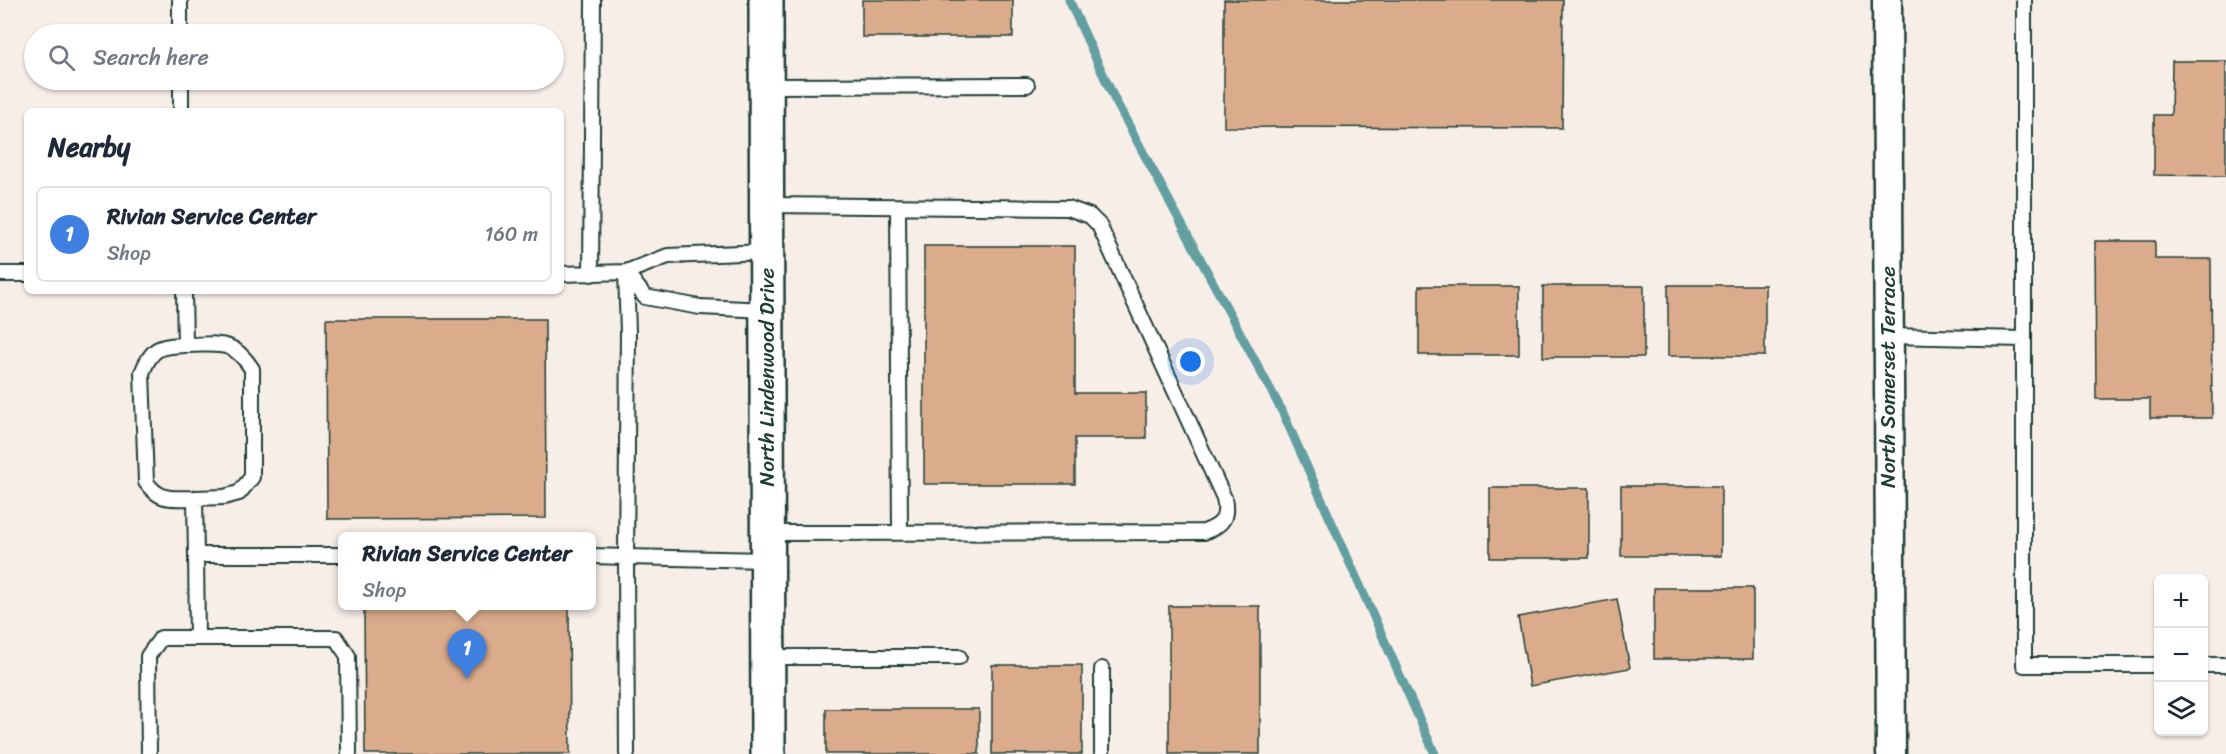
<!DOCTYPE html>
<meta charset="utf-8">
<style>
:root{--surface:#fff;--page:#f2f2f3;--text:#1f2937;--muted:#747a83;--line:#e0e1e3;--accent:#2563eb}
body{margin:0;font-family:Sriracha,sans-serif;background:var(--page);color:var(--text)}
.controls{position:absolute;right:18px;bottom:18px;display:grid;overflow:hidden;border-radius:9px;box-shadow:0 2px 4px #0004}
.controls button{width:54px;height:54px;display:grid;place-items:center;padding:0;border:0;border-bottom:2px solid var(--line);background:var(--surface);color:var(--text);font:30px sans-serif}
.you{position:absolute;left:1191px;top:362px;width:21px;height:21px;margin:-15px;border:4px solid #fff;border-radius:50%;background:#1a73e8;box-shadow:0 0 0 9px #1a73e833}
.badge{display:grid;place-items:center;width:39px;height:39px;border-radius:50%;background:var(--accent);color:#fff;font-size:20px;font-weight:700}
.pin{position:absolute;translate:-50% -50px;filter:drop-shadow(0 2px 3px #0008)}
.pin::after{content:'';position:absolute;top:32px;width:21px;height:18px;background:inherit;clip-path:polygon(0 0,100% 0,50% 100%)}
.popup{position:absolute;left:338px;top:532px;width:258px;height:78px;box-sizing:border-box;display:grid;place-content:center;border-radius:9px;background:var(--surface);filter:drop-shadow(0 2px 4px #0005);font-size:20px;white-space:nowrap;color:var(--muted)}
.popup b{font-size:22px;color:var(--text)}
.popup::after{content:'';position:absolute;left:50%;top:100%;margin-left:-12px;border:12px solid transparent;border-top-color:var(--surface)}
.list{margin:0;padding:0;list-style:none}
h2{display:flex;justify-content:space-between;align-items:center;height:78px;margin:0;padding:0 24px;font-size:26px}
h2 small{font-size:20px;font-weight:400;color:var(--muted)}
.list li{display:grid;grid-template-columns:39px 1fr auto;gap:18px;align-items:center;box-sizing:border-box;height:96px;margin:0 12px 12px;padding:0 12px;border:2px solid var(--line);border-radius:9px}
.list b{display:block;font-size:22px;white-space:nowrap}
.list p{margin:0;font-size:20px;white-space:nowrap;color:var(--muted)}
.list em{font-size:20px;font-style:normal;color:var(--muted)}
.icon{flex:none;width:33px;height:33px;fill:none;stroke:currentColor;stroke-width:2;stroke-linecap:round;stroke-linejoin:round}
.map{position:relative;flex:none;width:2226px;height:754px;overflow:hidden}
.search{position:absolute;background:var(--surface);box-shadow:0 2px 4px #0004;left:24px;top:24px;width:540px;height:66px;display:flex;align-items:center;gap:15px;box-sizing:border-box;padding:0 21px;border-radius:33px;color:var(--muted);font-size:22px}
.panel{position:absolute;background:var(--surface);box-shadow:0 2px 4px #0004;left:24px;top:108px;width:540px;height:186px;border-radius:9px}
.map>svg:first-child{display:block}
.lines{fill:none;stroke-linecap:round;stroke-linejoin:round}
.stream{stroke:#639fa1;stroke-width:9}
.building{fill:#dbac8c;stroke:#1f3d34;stroke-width:1.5}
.service-casing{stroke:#1f3d34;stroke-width:18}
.minor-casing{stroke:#1f3d34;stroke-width:33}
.tertiary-casing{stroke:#1f3d34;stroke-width:38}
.service{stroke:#fff;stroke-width:14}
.minor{stroke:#fff;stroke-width:28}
.tertiary{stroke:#fff;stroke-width:33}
.labels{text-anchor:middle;stroke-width:4.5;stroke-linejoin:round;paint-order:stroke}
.street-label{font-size:21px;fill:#1f3d34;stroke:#fff}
</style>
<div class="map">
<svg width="2226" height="754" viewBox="0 0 2226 754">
<rect width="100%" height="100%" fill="#f8eee8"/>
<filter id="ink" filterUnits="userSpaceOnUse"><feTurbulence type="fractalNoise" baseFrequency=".0167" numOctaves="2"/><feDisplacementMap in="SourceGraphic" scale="12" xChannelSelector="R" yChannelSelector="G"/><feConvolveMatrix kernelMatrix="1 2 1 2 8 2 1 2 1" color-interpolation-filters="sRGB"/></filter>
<g filter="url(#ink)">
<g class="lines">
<path class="stream" d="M1069,0l45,98 169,315 152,341"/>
</g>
<path class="building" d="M862,0h151v37h-151z
M1224,0h339l-1,128 -338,-1z
M2172,61h54v115l-72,-1v-60h17z
M2095,241h60v18h56l1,159h-62v-19h-54z
M924,246h151v147h71v45h-71v46h-151z
M1668,285h97v71h-97z
M1419,286h100v69h-100z
M1543,286h101v71h-101z
M326,319h219l1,199 -219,1z
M1621,486h100v70h-100z
M1490,488h99v70h-99z
M1654,588h99v71h-99z
M1617,599l13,69 -100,18 -12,-69z
M364,606h205l1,148h-205z
M1169,606h91v148h-91z
M992,665h90v89h-90z
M826,709h153v45h-153z"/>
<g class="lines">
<g class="service-casing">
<path id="service" d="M180,0v34
M2024,0v665h134
M181,80v31
M766,86l261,-1
M766,205l302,3 22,8 9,9 125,273c4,20 -1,27 -20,34l-437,1
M898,207l2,325
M626,272l19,25 55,10 67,3
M0,274h27
M561,274l65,-2 42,-16 98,-4
M591,274l2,-274
M184,291l1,54c33,0 47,-7 67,24v108l-13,16 -15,4 -29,1 1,57h146
M1888,336l136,3
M185,345c-26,1 -33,2 -43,28l4,109c14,20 26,16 49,16
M196,555l1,83
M592,556l34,1 2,-225 -2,-60
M768,657h191
M2204,665h22
M149,754l-1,-98 13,-18h175l12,18 1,98
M627,754l-1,-197 141,3
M1102,754v-85"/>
</g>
<g class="minor-casing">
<path id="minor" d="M1887,0l4,754"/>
</g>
<g class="tertiary-casing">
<path id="tertiary" d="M766,0l2,754"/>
</g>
<use href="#service" class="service"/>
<use href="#minor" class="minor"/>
<use href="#tertiary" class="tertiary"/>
</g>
</g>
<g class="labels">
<g class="street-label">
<text transform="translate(767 377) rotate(-90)" y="7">North Lindenwood Drive</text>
<text transform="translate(1888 377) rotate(-90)" y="7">North Somerset Terrace</text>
</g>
</g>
</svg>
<div class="controls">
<button>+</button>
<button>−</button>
<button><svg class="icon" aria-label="layers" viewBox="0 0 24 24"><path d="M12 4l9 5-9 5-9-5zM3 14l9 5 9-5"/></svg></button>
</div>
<div class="you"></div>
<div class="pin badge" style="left:467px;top:679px;background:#3f7fe0">1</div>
<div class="popup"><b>Rivian Service Center</b>Shop</div>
<div class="search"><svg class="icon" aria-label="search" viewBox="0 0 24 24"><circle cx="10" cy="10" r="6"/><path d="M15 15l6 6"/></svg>Search here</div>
<section class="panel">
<h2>Nearby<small></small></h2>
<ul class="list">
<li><span class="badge" style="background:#3f7fe0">1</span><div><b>Rivian Service Center</b><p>Shop</p></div><em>160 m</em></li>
</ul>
</section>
</div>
